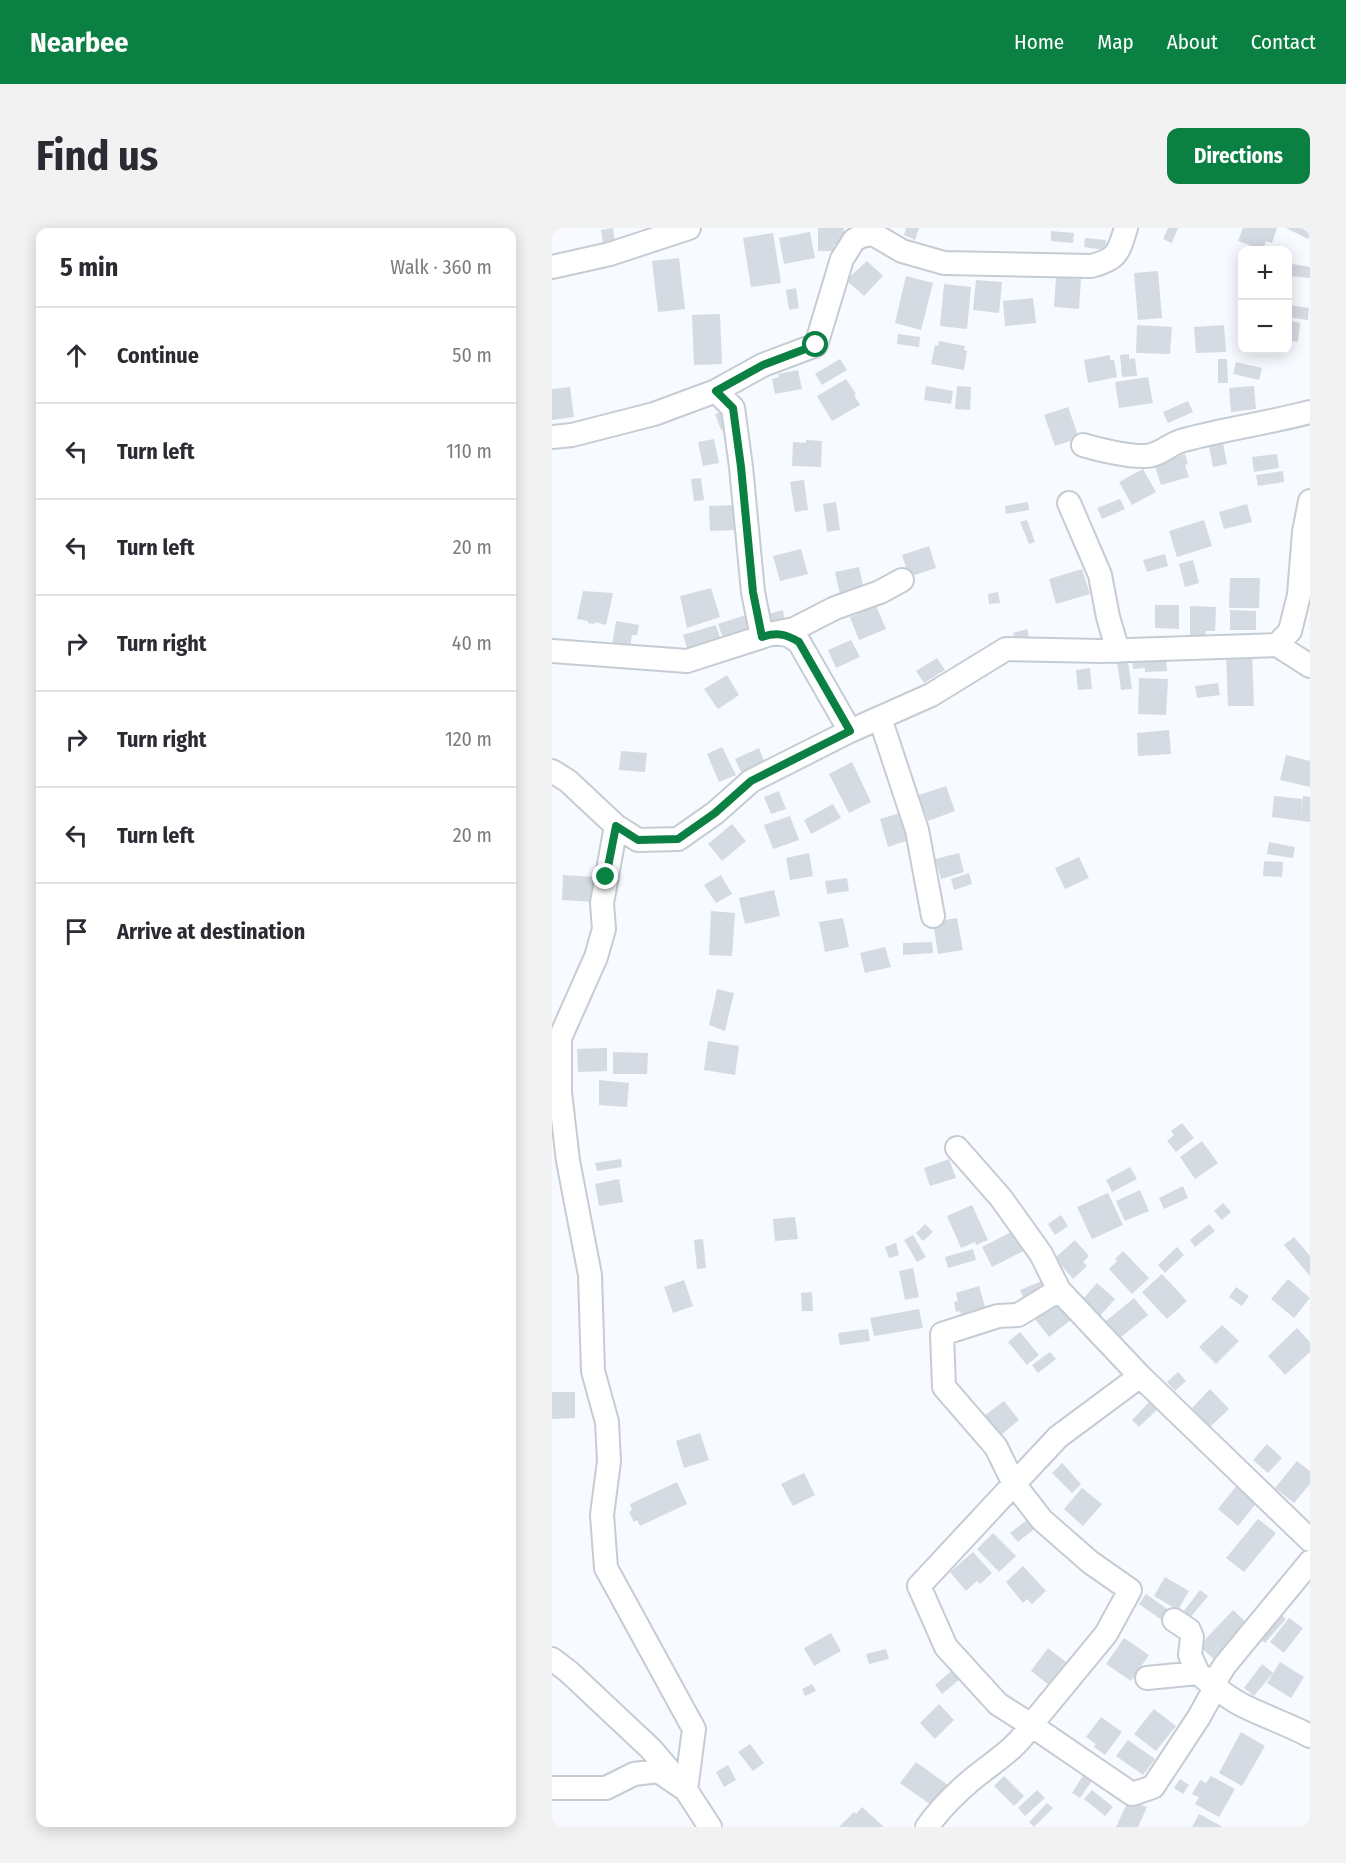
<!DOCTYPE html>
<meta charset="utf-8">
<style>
:root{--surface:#fff;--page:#f2f2f3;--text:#2b2b33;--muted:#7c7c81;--line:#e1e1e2;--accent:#0b8043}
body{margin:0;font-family:"Fira Sans Condensed",sans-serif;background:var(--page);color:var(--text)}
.controls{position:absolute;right:18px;top:18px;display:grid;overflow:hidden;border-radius:12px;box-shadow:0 3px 15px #0003}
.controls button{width:54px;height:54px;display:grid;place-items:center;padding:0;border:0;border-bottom:2px solid var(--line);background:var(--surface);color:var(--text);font:30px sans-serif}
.stop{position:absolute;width:18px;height:18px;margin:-14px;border:4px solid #0b8043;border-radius:50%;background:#fff}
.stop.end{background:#0b8043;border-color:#fff;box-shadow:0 2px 6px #0008}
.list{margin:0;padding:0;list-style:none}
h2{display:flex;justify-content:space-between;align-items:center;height:78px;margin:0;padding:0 24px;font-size:26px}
h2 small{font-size:20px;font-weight:400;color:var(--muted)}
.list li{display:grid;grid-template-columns:39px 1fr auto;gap:18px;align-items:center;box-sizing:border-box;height:96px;padding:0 24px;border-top:2px solid var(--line)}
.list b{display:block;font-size:22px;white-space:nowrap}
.list em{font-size:20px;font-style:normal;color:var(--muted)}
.icon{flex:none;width:33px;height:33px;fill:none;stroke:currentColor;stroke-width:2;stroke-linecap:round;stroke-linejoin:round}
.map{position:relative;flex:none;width:758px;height:1599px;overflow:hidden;border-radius:12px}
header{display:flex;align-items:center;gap:36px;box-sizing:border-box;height:84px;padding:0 30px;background:var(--accent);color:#fff}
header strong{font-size:28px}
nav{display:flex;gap:33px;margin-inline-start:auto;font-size:21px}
.intro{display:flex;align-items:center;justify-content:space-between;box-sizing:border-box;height:144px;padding:0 36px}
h1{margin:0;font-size:42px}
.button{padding:15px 27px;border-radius:12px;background:var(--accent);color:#fff;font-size:21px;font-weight:700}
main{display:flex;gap:36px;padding:0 36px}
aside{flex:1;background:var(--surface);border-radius:12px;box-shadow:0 3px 15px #0003}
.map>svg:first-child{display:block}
.building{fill:#d5dbe2}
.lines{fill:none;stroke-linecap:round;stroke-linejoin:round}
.minor-casing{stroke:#c6ccd3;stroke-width:26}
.minor{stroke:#fff;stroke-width:22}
.route{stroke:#0b8043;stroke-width:8}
</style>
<header>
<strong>Nearbee</strong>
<nav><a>Home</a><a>Map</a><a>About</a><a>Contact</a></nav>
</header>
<div class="intro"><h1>Find us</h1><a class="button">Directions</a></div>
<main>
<aside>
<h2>5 min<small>Walk · 360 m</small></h2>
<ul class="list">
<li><svg class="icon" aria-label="ahead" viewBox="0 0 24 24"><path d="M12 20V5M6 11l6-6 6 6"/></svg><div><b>Continue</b></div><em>50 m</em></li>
<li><svg class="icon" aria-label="left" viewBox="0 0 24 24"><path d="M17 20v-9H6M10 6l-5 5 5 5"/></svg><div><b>Turn left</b></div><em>110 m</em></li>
<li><svg class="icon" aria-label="left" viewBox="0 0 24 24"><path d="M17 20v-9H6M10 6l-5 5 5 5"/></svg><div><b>Turn left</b></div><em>20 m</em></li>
<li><svg class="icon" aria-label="right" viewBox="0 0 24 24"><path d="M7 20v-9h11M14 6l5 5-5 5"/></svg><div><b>Turn right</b></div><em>40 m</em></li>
<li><svg class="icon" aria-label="right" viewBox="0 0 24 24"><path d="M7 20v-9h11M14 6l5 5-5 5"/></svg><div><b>Turn right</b></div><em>120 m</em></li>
<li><svg class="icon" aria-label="left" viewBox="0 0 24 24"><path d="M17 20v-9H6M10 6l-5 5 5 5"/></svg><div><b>Turn left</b></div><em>20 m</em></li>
<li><svg class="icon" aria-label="arrive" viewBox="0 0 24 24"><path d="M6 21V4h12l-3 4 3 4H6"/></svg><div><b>Arrive at destination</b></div></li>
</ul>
</aside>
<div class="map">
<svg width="758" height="1599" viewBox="0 0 758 1599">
<rect width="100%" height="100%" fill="#f7faff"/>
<path class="building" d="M61,0l2,13 -12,2 -2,-13z
M266,0h26v17h-10v6h-16z
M354,0h13l-4,12 -11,-5z
M616,0h10l-6,15 -9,-4z
M691,0h34l-5,15 -6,-2 -3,9 -25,-9z
M734,0h24v8l-2,3z
M499,3l23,2 -1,10 -22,-2z
M258,4l5,26 -31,6 -5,-26z
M221,5l8,50 -30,4 -8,-49z
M533,10l21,2 -1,10 -21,-3z
M127,30l6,51 -27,3 -6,-51z
M315,33l16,15 -19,20 -18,-16z
M740,36l18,3v11l-20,-2z
M606,43l4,47 -24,2 -4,-47z
M354,48l27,7 -12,47 -26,-7z
M504,49l25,2 -2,30 -25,-2z
M424,52l26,2 -3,31 -26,-3z
M392,56l27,3 -4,42 -27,-3z
M244,60l3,20 -10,2 -3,-20z
M481,70l3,25 -31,3 -2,-25z
M736,77l21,3 -1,12 -20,-3z
M168,86l2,50 -28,1 -2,-50z
M736,92l12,3 -2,19 -10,-2z
M585,97l35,2 -2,27 -34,-1z
M672,97l2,27 -30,1 -2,-26z
M346,106l22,3 -1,10 -22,-3z
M387,113l26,5 -1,4 3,1 -3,19 -33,-6 4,-19 3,1z
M577,126v5l6,-1 2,18 -15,1 -2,-22z
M558,127v5h4l3,17 -29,6 -4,-23z
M288,131l7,11 -25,15 -7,-11z
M666,131h9l1,24h-10z
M684,134l26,6 -3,12 -26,-6z
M246,142l4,19 -27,5 -3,-15 7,-2 -1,-3z
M596,149l5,26 -34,5 -4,-26z
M294,151l10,15 -2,1 6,10 -28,16 -15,-25z
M374,158l27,5 -2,13 -27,-4z
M405,158l14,1 -1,23 -15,-1z
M702,158l2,23 -25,3 -2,-24z
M18,159l4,30 -22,3v-31z
M636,173l5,11 -25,11 -5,-11z
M516,179l11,31 -24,8 -11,-31z
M173,183l5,15 -9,4 -6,-16z
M670,210l5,26 -14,3 -5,-26z
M162,211l5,24 -16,3 -5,-24z
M254,212l16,1 -1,26 -29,-1 1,-24 13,1z
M633,226l3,10 -3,1 4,12 -28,8 -7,-22z
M725,226l2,14 -25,4 -2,-15z
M591,241l13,23 -24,13 -13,-23z
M731,243l1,11 -26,4 -2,-11z
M149,250l3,22 -10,1 -3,-22z
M252,252l4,30 -13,2 -5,-30z
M568,271l5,10 -23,10 -5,-11z
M284,274l4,28 -13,2 -4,-28z
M476,274l1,8 -23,4 -1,-8z
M695,276l5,18 -28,7 -5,-17z
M184,277l2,25 -28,1 -1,-25z
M475,292l8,22 -6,2 -9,-22z
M652,292l8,26 -35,11 -8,-26z
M377,318l7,22 -27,9 -7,-22z
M249,321l7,25 -28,7 -7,-25z
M613,326l3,12 -21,6 -4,-12z
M641,332l6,23 -14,4 -6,-23z
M307,339l5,23 -24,4 -5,-22z
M530,341l8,25 -34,10 -7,-25z
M678,350h30l-1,30h-30z
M159,360l9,29 -33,11 -7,-32z
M31,363l30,2 -7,32 -11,-3v2l-7,-1v-2l-11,-2z
M446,364l2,11 -11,1 -1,-10z
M323,375l11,26 -27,11 -9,-23 8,-3 -1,-4z
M603,377h24v24l-24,-1z
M638,378l26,1 -1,24h-9l-1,6 -15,-1z
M231,382l2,14 -14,4 -3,-14z
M678,382l26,1v19h-26z
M194,387l7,20 -28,9 -7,-20z
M64,393l23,4 -2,10h-5l-3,19 -18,-3z
M164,397l6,19 -33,10 -6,-19z
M475,401l2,7 -14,3 -2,-6z
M299,412l9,17 -24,11 -8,-18z
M700,424l2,54h-26l-2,-53z
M614,429l1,14 -22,1v-4l-12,1 -1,-10z
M385,430l8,12 -21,13 -8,-12z
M576,433l4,28 -11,1 -4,-28z
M538,440l2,21 -14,1 -2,-20z
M175,447l12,20 -21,14 -14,-20z
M587,450l29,1 -2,36 -28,-1z
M666,455l2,12 -23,3 -2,-12z
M617,502l2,24 -33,2 -1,-23z
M170,519l14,28 -17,7 -12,-28z
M207,520l5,13 -23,11 -6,-13z
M69,523l26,2 -2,19 -26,-2z
M734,527l24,6v26l-30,-7z
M300,534l19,40 -22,11 -20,-39z
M394,558l9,25 -27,10 -9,-26z
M227,563l7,18 -15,5 -7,-17z
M722,568l28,3 -1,17 2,-20 7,1v25l-38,-5z
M281,576l8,14 -30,16 -7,-14z
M348,585l9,27 -21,7 -8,-28z
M238,588l9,24 -26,9 -9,-24z
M180,596l14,17 -24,20 -14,-17z
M717,614l26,5 -2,11 -26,-4z
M257,625l4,23 -23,4 -4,-22z
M407,625l5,19 -23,7 -6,-20z
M527,629l10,21 -24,11 -10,-21z
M712,633l19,1 -1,15 -19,-1z
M417,645l3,11 -18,6 -3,-11z
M11,647l32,2 -2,25 -31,-2z
M169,647l11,19 -16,9 -12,-18z
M295,650l2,13 -22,3 -2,-13z
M222,662l6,26 -35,8 -6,-26z
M159,683l24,2 -3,43 -23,-1z
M291,690l6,29 -24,5 -6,-30z
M405,690l6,32 -25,4 -5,-32z
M380,714l1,11 -30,2v-12z
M333,719l6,20 -26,6 -5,-20z
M165,761l17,4 -9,38 -16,-6z
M156,813l31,5 -4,29 -31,-5z
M55,820v23l-29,1 -1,-23z
M61,824l35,1 -1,21h-34z
M47,852l30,3 -2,24 -28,-2z
M630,895l12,15 -18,14 -9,-11 7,-6 -3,-4z
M650,913l16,22 -23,16 -15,-22z
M69,931l1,8 -25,4 -2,-8z
M397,931l7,19 -26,8 -6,-18z
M578,939l7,12 -25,13 -6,-12z
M67,951l4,23 -24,4 -4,-22z
M631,958l5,12 -24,11 -5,-11z
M588,962l9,21 -24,10 -9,-20z
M556,965l15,32 -31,14 -15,-32z
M671,975l8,9 -9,8 -8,-9z
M420,977l16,35 -12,5 -1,-3 -14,6 -14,-32z
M509,987l7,11 -13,9 -7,-11z
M243,989l3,22 -23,2 -2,-22z
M373,996l8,8 -10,9 -7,-8z
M657,996l6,7 -20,16 -5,-7z
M467,1000l10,20 -37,19 -10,-20z
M361,1007l13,22 -9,5 -13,-22z
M742,1009l16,19v20l-26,-31z
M151,1011l3,29 -9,1 -3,-29z
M523,1012l14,16 -6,6 4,4 -14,13 -18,-21z
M344,1015l3,12 -10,3 -4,-11z
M625,1019l7,8 -19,18 -7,-8z
M421,1021l3,11 -28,8 -3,-11z
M571,1023l26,27 -17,16 -23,-25 8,-8 -2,-2z
M361,1040l6,29 -14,3 -6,-29z
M610,1046l25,27 -20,18 -25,-27z
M736,1051l22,19 -16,20 -23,-19z
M132,1052l9,26 -20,7 -9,-26z
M492,1052l6,13 -24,10 -6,-13z
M545,1055l18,16 -15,17 -18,-16z
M427,1058l9,31 -24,6 -4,-12 -4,1 -2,-10 4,-1 -2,-8z
M684,1059l13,9 -7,10 -13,-9z
M260,1064l1,19h-11l-1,-18z
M502,1068l18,23 -23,18 -18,-23z
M582,1070l14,17 -28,23 -14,-17z
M367,1081l4,19 -49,8 -4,-18z
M670,1097l17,16 -23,23 -17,-17z
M745,1100l13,14v10l-25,23 -17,-19z
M316,1101l2,12 -30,4 -2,-12z
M468,1104l19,23 -12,10 -19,-23z
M498,1124l6,7 -18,14 -6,-8z
M626,1144l8,9 -11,10 -8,-9z
M658,1161l19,20 -19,18 -18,-19z
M0,1164h23v26l-23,1z
M600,1171l8,8 -21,20 -7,-7z
M452,1173l15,19 -19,16 -16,-20z
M148,1205l9,27 -25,8 -8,-27z
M715,1216l15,14 -14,15 -15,-13z
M745,1233l13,10v13l-16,19 -19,-15z
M510,1235l19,21 -9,9 -20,-20z
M252,1245l11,22 -22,11 -12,-22z
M125,1254l10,22 -47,22 -3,-6 -3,2 -5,-10 3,-2 -2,-6z
M686,1256l20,17 -20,25 -20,-17z
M530,1260l20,16 -19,22 -19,-17z
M479,1289l7,9 -20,16 -8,-9z
M706,1291l18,14 -32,39 -18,-14z
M441,1305l23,23 -17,16 -22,-23z
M421,1324l19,21 -12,11 -3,-3 -11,10 -16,-19z
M471,1338l23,25 -14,13 -5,-5 -4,4 -17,-21z
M613,1349l24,14 -11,19 -24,-14z
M648,1362l8,6 -18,22 -7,-6z
M594,1366l27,19 -7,10 -27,-19z
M681,1382l16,15 -33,36 -17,-15z
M723,1382l11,9 -21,24 -10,-9z
M737,1390l14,10 -19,25 -14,-11z
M279,1405l10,18 -27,15 -10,-18z
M572,1410l25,17 -18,26 -25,-17z
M496,1420l18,14 -17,23 -18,-14z
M334,1421l3,10 -20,5 -3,-10z
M728,1434l24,15 -13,21 -24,-15z
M710,1436l11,9 -19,23 -10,-8z
M405,1438l8,9 -23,19 -7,-9z
M260,1456l4,7 -11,5 -3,-7z
M387,1476l15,16 -19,19 -15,-16z
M602,1481l22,17 -20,25 -22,-17z
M549,1489l21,15 -17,23 -11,-8 2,-3 -10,-7z
M689,1504l24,14 -23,40 -23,-13z
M576,1512l27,19 -12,16 -27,-19z
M198,1516l14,19 -11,8 -15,-19z
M364,1534l33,24 -15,21 -34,-24z
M176,1537l8,15 -12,7 -8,-15z
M535,1541l9,6 -16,23 -8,-5z
M452,1548l20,20 -10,10 -20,-20z
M659,1548l24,13 -16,28 -24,-13 4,-7 -7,-3 8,-14 6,3z
M628,1551l9,6 -6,9 -9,-6z
M485,1562l8,8 -20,18 -7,-8z
M540,1562l21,17 -8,9 -21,-17z
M577,1571l18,8 -9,20h-22z
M495,1575l6,5 -19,19 -5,-5z
M310,1579l22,20h-45l15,-15 2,2z
M647,1586l24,13h-31z"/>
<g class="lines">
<g class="minor-casing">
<path id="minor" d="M0,39l58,-13 79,-26
M164,163l17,17 8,59 12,125 9,45
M0,209l20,-2 82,-21 62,-23 47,-26 53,-20 26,-86 12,-19 8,-4 11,-2 29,17 42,12 147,3c27,-7 27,-13 35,-38
M531,217c16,5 47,12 63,11 15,-1 24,-13 38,-16 41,-11 84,-17 126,-28
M517,275l31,72 8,42 10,34
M222,405l20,-4 41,-21 45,-16 22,-12
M725,417l13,-14 9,-36 5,-63 6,-31
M0,423l135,10 87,-28 14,2 11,7 51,89 81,-36 75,-46 94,2 177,-6 33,21
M328,490l37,112 16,86
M0,543l16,10 48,45 -14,77 2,26 -8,28 -36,81v54l8,69 22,114 3,96 14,51 2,39 -7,54 4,53 88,161 -8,61 -28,-19 -24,3 -28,14h-54
M64,598l22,14 40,-1 37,-26 36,-32 99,-50
M405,920l44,50 40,56 18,36 81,86 170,164
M588,1148l-82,61 -44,47 28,36 48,42 40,28 -24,44 -75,91 101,69 21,-7 46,-70 16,-29 3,-12 7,-11 85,-103
M622,1392l15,10 3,7 -2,18 8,18
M0,1431l17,13 82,77 35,41 24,37
M595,1450l51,-5c13,11 27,23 42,31 23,12 48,20 70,32
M375,1599c12,-17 26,-31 42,-45 22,-19 46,-31 62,-57l-33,-21 -52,-57 -27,-61 95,-102 -18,-37 -52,-60 -2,-53 56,-18 20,-1 41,-25"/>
</g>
<use href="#minor" class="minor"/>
</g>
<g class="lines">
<path class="route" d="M54,649l10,-51 22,14 40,-1 37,-26 36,-32 99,-50 -51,-89c-13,-8 -22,-10 -37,-5l-9,-45 -12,-125 -8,-59 -17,-17 47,-26 53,-20"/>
</g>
</svg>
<div class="controls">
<button>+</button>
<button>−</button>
</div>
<div class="stop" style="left:264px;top:117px"></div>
<div class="stop end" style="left:54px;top:649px"></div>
</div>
</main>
